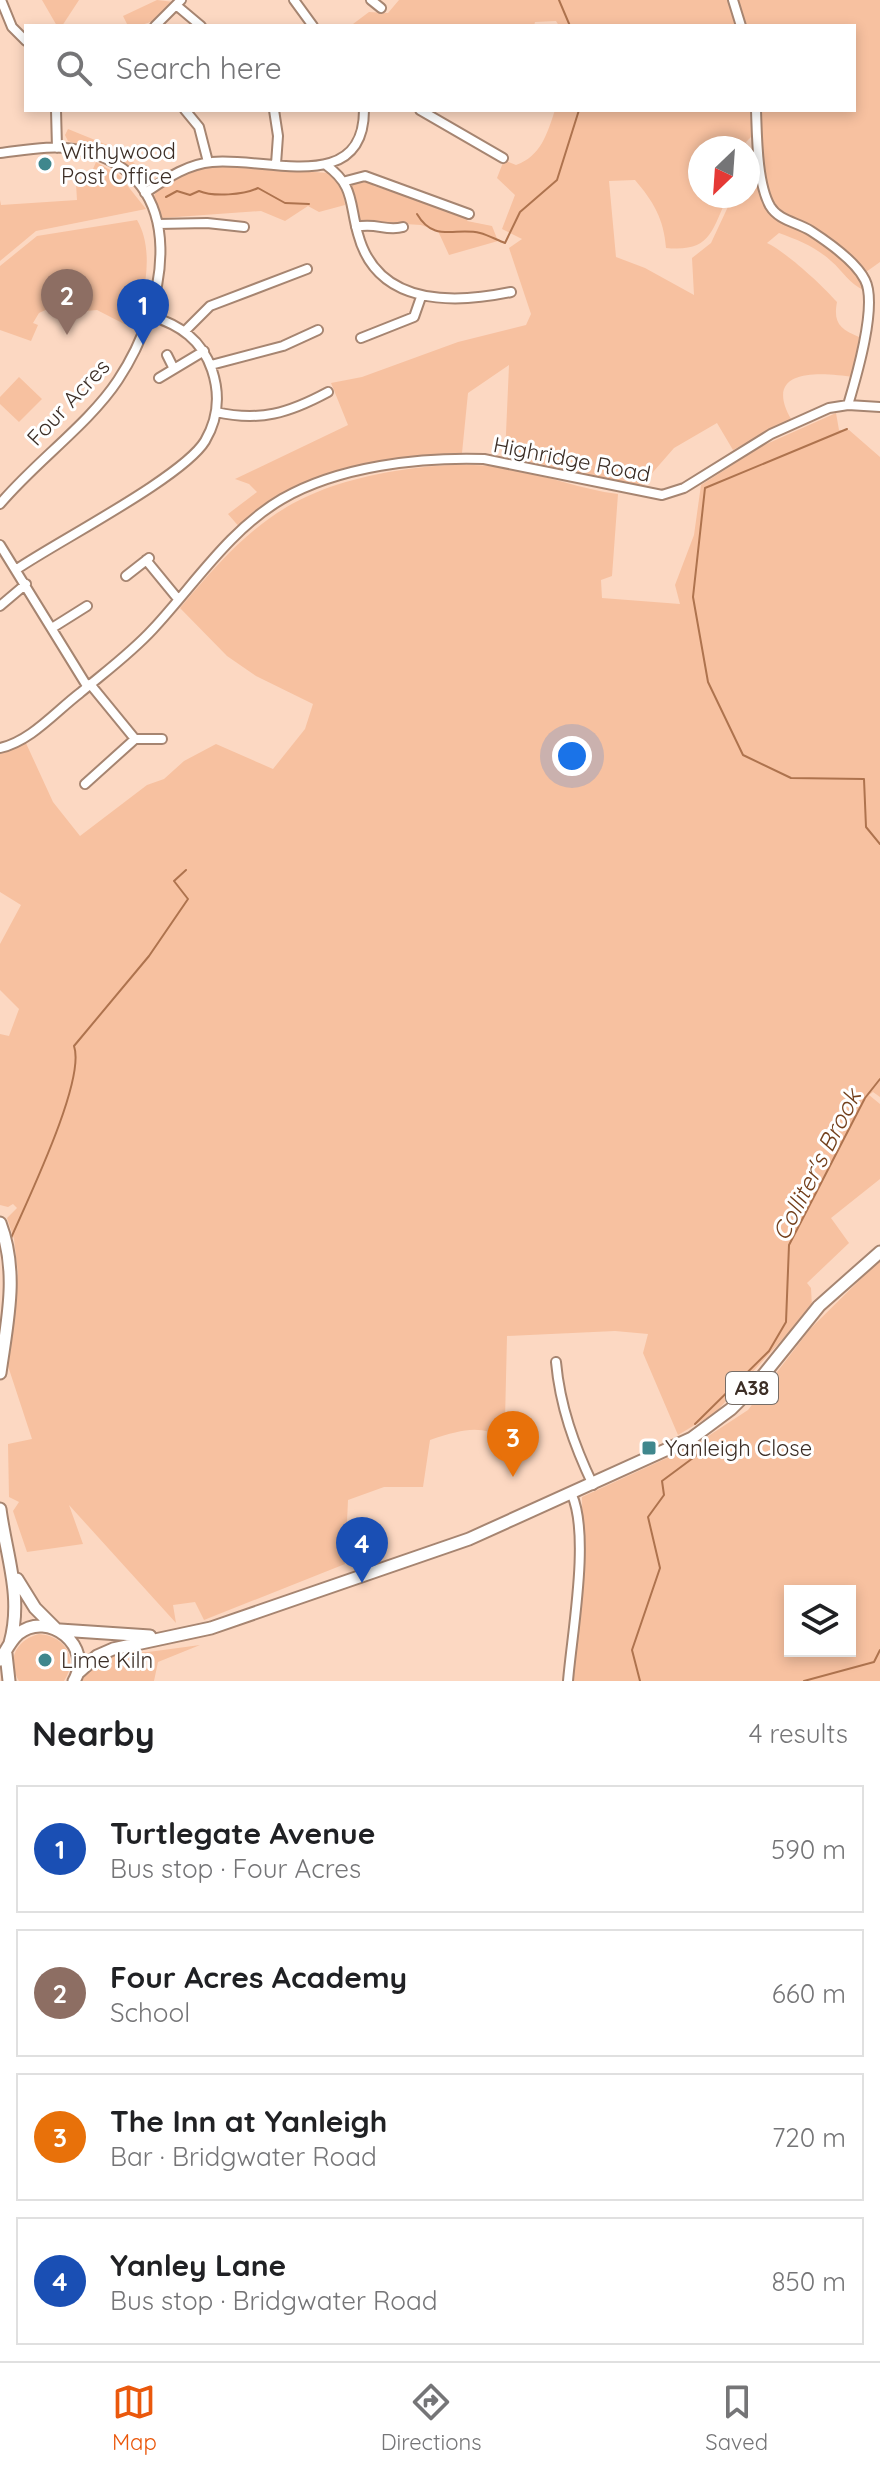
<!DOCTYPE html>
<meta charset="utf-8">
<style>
:root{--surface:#fff;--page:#f2f2f2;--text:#202124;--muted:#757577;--line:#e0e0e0;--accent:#ea580c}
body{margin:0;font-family:Quicksand,sans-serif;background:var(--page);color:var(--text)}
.controls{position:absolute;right:24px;bottom:24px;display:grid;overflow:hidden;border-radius:0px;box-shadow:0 4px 12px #0003}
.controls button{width:72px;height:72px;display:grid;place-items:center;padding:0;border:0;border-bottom:2px solid var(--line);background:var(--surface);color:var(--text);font:40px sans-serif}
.compass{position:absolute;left:688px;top:136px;width:72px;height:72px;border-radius:50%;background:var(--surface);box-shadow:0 4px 12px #0003;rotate:205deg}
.you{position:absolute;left:572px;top:756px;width:28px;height:28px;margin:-20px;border:6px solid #fff;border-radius:50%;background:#1a73e8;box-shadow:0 0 0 12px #1a73e833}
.badge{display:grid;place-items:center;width:52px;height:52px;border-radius:50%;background:var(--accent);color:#fff;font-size:26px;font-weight:700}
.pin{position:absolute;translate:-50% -66px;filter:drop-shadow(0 2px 4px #0008)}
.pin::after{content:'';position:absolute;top:42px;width:28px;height:24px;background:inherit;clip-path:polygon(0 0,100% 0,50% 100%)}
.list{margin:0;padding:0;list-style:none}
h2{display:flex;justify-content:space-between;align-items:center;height:104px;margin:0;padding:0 32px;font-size:34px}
h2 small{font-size:26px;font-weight:400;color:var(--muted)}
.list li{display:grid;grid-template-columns:52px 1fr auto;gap:24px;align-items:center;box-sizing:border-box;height:128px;margin:0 16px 16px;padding:0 16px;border:2px solid var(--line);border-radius:0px}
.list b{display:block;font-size:30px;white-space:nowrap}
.list p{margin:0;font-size:26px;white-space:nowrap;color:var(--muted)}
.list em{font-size:26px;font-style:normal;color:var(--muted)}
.icon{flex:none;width:44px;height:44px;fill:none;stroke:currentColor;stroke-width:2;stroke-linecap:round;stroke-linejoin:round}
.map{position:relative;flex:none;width:880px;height:1681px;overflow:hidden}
.search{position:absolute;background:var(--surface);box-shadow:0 4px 12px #0003;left:24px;right:24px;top:24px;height:88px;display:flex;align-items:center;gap:20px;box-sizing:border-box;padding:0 28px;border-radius:0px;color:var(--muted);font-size:30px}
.sheet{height:680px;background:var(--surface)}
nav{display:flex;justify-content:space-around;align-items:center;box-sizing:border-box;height:112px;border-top:2px solid var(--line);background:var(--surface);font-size:22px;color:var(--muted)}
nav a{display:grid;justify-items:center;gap:4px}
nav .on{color:var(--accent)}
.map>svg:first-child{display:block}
.green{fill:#f7c1a0;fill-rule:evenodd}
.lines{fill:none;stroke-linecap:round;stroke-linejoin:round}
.stream{stroke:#ae734e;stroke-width:2}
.minor-casing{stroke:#a68571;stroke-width:12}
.highway-casing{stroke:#a68571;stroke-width:15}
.minor{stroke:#fff;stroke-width:8}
.highway{stroke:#fff;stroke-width:11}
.poi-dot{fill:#3f878d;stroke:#fff;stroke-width:3}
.labels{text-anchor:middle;stroke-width:6;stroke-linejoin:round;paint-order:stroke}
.shield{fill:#fff;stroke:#766d67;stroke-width:2}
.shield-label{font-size:20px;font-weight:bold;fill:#3c2e26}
.poi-label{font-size:22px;fill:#3c2e26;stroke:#fff;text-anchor:start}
.street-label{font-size:22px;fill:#3c2e26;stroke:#fff}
.water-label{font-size:24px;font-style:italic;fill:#733f1b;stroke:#fff}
</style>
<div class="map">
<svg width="880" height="1681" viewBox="0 0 880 1681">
<rect width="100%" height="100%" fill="#fcd8c2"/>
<path class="green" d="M42,0h37l-17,26h-5z
M157,0l17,2c-13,16 -25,24 -46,24l-5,-10z
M399,0h329l7,26h-176l-3,-5 -21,1 -1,4 -181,-2 16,-12 19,1z
M736,0h144v262l-14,10 -50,-42 -37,-18 -7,-10 -8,-29 -5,-63h95v-84h-110z
M555,110h195l2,26 -6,6 2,6h-48v48h28c-17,36 -17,56 -62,52 -2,-29 -13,-47 -31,-68l-26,1 7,76 29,11 49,27 -2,-37 19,-15 22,-47h15v-32l8,-5c1,15 3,35 11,49 9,15 27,17 42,26 17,9 54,36 55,56 -15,-6 -21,-19 -33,-29 -15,-14 -33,-21 -52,-28l-12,10c19,9 54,41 70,59 -4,21 3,27 22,35l-6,40c-29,-4 -92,-11 -62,42l-58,31 -16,-27 -43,25 -34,39 -135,-31 4,-91 -41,28 -6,60 -86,11 -55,15 -80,50 -13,-15 29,-22 -8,-8 -14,-5 113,-54 -17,-42 31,-6 96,-35 68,-17 5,-11 -22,-66 13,-9 -20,-10 13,-34 -18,-17 7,-18 12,5c25,-9 31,-31 39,-55z
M68,129l54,22 28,28 -7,2 -32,-26 -43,-14 -3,-6z
M96,162l23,13 27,34 -110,22 -36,30v-61l1,5 76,-5 -1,-16 11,-1z
M230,166l98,7 15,16 2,16 -26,7 -11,-6 -23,15 -24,-10 -99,7 -8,-22c11,-23 53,-30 76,-30z
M354,179l14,1 6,6 96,30 -3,5 25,5 6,15 -49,14 -11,-24 -17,-6 -62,-4 -7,-36z
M137,220c18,30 8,78 -5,108l-35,-18 -23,2 -18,-7 -17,8 -6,10 5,2 -7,16 -31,-11v-64l37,-30z
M19,377l23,22 -23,23 -19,-18v-7z
M836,413l3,17h10l31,27v640l-7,-5 -4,3 11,9v75l-49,39 18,25 -42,40 4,5 1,19 -97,106 -37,22 -35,-82 5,-19 -33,-3 -108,5 -2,84 13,23c-39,-18 -47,-16 -88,-3l-7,47h-39l-36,13 -3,64 -141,56 -9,-18 -22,3 3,18 -107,-118 14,39 -56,8 -14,-41 6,-9 -10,-5 -1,-53 24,-5 -25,-76 11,-90 -4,-34 -7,-21 10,-10 -4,-4 -5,3 -8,-2v-171l9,2 10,-27 -19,-19v-46l21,-39 -21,-13v-141l25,-10 28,61 27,34 67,-51 17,-6 20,-18 32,-17 57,25 32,-40 8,-25 -57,-28 -29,-20 -47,-48c68,-81 108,-119 215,-137 36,-6 73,-9 109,-3 39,6 76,21 114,26l-6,82 -11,4 1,18 78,6 -5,-19 19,-50 7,-50 61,-39z
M880,1260v421h-309l12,-125 -1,-59 111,-51 55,-36 62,-81zM790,1591h60v60h-60z
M39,1634c26,2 40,24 25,47h-45c-13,-21 -3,-41 20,-47z
M200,1645l-42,17 -4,19h-72c19,-31 34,-27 66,-29 18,-2 35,-5 52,-7z"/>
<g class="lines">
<path class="stream" d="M559,0l11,26
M166,197l11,-6 13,4 9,-4c14,6 45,4 59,-3l27,15 24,1
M417,214c17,29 38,13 63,19 8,2 17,7 25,10l15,-31 37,-32 22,-70
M847,429l-142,59 -12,109 15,85 35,73 48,23 73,1 2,48 14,17
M11,1238c16,-37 75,-158 63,-192l75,-90 39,-57 -14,-18 12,-11
M695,1424l74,-73 17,-29 3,-77 76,-147 15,-19
M640,1681l-8,-31 28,-82 -12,-51 16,-22 -2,-14 35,-26 6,-10
M804,1681l70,-19 6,-12"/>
<g class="minor-casing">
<path id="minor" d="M1,0l11,27 14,14
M294,0l19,26
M371,0l10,8
M733,0l8,26
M176,5l25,21
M155,26l26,-26
M56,110l1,38
M185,110l14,17 9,35
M274,110l4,26 -2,28
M420,110l83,48
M756,110c1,26 1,73 14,96 9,15 27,16 41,25 17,11 45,31 54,49 13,25 -9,98 -17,125
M0,153c25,-3 54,-9 79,-3 117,25 87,158 39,230 -29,44 -83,82 -118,124
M326,165c29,21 23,38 32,69 19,72 95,70 153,58
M346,181l19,-5 104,38
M145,193c21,-14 42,-29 67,-31 51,-6 152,35 152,-52
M158,224l49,-1 37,4
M356,227c20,-5 30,5 47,0
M185,331l25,-25 97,-37
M361,338l53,-21 7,-20
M167,355l7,14
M211,365l72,-19 35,-16
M159,378l45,-27
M216,412c44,10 73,1 112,-20
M0,545l87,141
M146,560l32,39
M17,569c41,-28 166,-92 188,-128 13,-22 15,-47 7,-71 -10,-30 -32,-45 -61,-54
M126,576l23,-18
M0,606l26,-22
M52,628l35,-22
M135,739h27
M0,748c31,-7 55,-36 80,-55 25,-21 51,-40 73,-64 41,-44 76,-99 129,-130 57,-33 138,-42 202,-40l178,36 22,-7 87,-54 58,-26 19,-3 32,2
M85,784l50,-45 -45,-55
M556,1362c4,44 18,83 37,123
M568,1681c4,-48 22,-145 4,-186"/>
</g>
<g class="highway-casing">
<path id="highway" d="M0,1223c19,50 7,99 0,150
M0,1509c6,46 23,88 10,134
M17,1579l18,29 20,20
M60,1630l90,6
M6,1654l3,27
M0,1660c6,-9 10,-19 18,-26 31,-25 76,13 56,47
M78,1673l19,-17 16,-7 98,-21 258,-89 223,-101 39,-29 26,-26 62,-77 61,-54"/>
</g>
<use href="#minor" class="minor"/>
<use href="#highway" class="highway"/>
</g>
<g class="poi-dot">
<circle cx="45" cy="164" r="8"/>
<rect x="641" y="1440" width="16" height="16" rx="4"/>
<circle cx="45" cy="1660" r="8"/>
</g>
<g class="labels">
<rect class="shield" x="726" y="1372" width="52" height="32" rx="6"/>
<g class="shield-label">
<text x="752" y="1395">A38</text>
</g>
<g class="poi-label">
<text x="61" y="159">Withywood<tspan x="61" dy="25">Post Office</tspan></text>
<text x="665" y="1456">Yanleigh Close</text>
<text x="61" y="1668">Lime Kiln</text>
</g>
<g class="street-label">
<text transform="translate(68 402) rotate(-47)" y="8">Four Acres</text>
<text transform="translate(572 459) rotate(11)" y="8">Highridge Road</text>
</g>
<g class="water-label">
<text transform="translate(817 1165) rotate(-63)" y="8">Colliter's Brook</text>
</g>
</g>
</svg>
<div class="controls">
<button><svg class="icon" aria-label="layers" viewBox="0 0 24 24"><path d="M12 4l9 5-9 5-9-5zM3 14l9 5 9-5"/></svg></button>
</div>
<svg class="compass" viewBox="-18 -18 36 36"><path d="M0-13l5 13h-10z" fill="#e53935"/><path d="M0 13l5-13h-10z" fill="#757577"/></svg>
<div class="you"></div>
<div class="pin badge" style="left:143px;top:345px;background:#1a4fb4">1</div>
<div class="pin badge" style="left:67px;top:335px;background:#8d6e63">2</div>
<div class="pin badge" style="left:513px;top:1477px;background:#e8710a">3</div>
<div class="pin badge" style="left:362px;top:1583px;background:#1a4fb4">4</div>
<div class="search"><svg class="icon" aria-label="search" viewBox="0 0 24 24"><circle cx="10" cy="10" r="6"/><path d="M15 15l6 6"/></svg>Search here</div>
</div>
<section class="sheet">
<h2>Nearby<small>4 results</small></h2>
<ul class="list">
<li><span class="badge" style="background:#1a4fb4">1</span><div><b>Turtlegate Avenue</b><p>Bus stop · Four Acres</p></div><em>590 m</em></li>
<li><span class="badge" style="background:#8d6e63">2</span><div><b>Four Acres Academy</b><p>School</p></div><em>660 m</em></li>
<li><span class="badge" style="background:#e8710a">3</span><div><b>The Inn at Yanleigh</b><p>Bar · Bridgwater Road</p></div><em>720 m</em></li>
<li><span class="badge" style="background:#1a4fb4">4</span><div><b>Yanley Lane</b><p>Bus stop · Bridgwater Road</p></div><em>850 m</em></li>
</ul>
</section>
<nav>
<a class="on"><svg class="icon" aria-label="map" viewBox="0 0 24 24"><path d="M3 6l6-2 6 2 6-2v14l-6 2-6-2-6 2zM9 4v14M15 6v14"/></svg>Map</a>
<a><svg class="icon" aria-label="directions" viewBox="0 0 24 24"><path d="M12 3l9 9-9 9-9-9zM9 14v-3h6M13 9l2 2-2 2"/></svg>Directions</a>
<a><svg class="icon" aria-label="saved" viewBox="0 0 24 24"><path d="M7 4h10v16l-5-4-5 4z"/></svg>Saved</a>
</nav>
